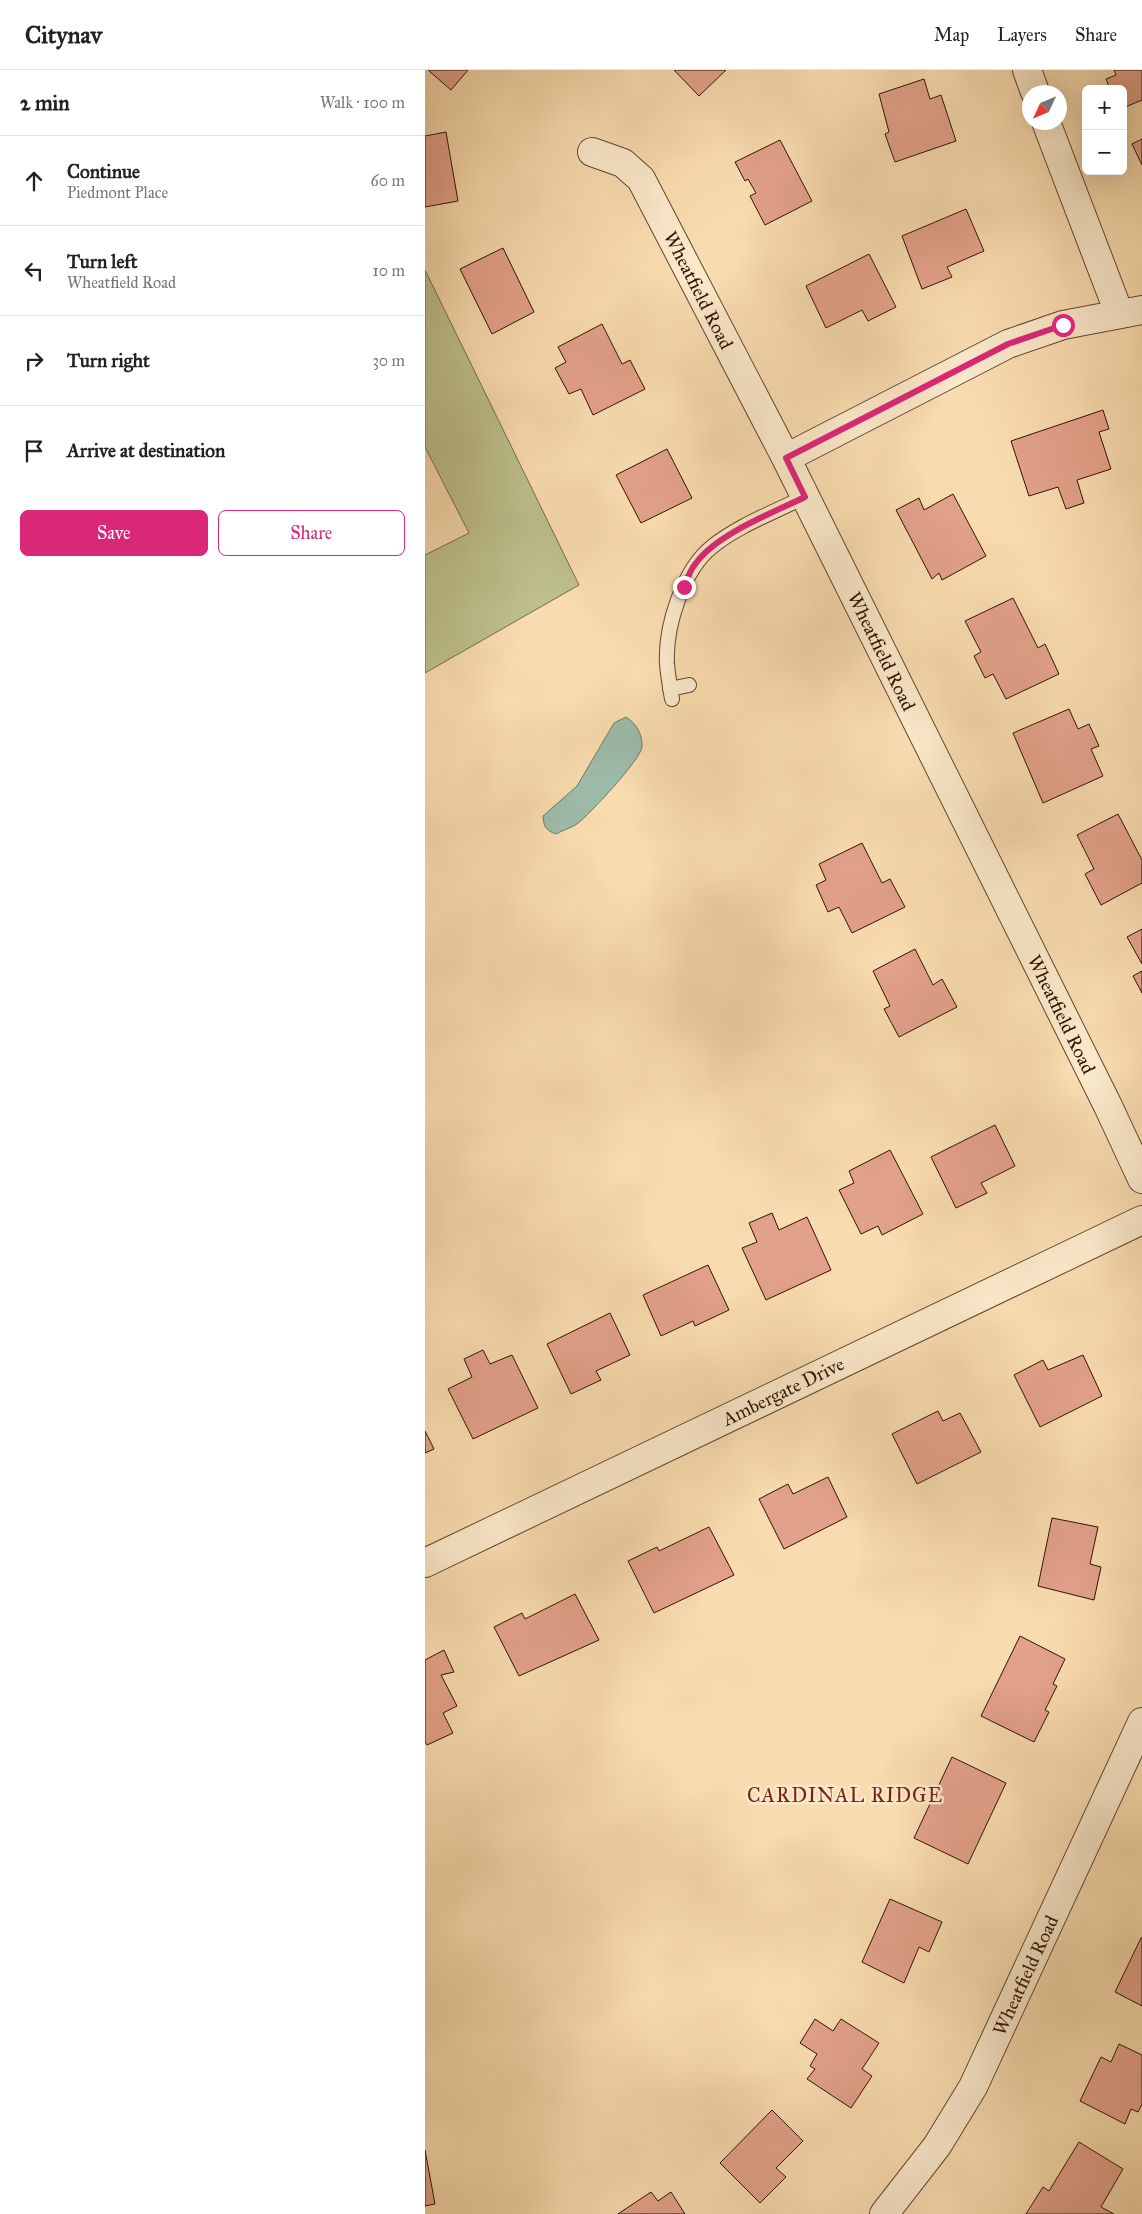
<!DOCTYPE html>
<meta charset="utf-8">
<style>
:root{--surface:#fff;--page:#f6f6f6;--text:#222;--muted:#767676;--line:#e0e0e0;--accent:#db2777}
body{margin:0;font-family:"IM FELL Great Primer",serif;background:var(--page);color:var(--text)}
.controls{position:absolute;right:15px;top:15px;display:grid;overflow:hidden;border-radius:8px;box-shadow:0 5px 20px #0002}
.controls button{width:45px;height:45px;display:grid;place-items:center;padding:0;border:0;border-bottom:1px solid var(--line);background:var(--surface);color:var(--text);font:25px sans-serif}
.compass{position:absolute;left:597px;top:15px;width:45px;height:45px;border-radius:50%;background:var(--surface);box-shadow:0 5px 20px #0002;rotate:226deg}
.stop{position:absolute;width:15px;height:15px;margin:-11px;border:4px solid #db2777;border-radius:50%;background:#fff}
.stop.end{background:#db2777;border-color:#fff;box-shadow:0 1px 5px #0008}
.list{margin:0;padding:0;list-style:none}
h2{display:flex;justify-content:space-between;align-items:center;height:65px;margin:0;padding:0 20px;font-size:21px}
h2 small{font-size:16px;font-weight:400;color:var(--muted)}
.list li{display:grid;grid-template-columns:32px 1fr auto;gap:15px;align-items:center;box-sizing:border-box;height:90px;padding:0 20px;border-top:1px solid var(--line)}
.list b{display:block;font-size:19px;white-space:nowrap}
.list p{margin:0;font-size:16px;white-space:nowrap;color:var(--muted)}
.list em{font-size:16px;font-style:normal;color:var(--muted)}
.actions{display:flex;gap:10px;padding:15px 20px}
.actions a{flex:1;padding:11px 0;border:1px solid var(--accent);border-radius:8px;text-align:center;font-size:18px;color:var(--accent)}
.actions .main{background:var(--accent);color:#fff}
.icon{flex:none;width:28px;height:28px;fill:none;stroke:currentColor;stroke-width:2;stroke-linecap:round;stroke-linejoin:round}
.map{position:relative;flex:none;width:717px;height:2144px;overflow:hidden}
header{display:flex;align-items:center;gap:30px;box-sizing:border-box;height:70px;padding:0 25px;background:var(--surface);border-bottom:1px solid var(--line)}
header strong{font-size:24px}
nav{display:flex;gap:28px;margin-inline-start:auto;font-size:18px}
main{display:flex}
aside{flex:1;background:var(--surface)}
.map>svg:first-child{display:block}
.green{fill:#bdc08b;stroke:#766a46}
.water{fill:#9dbbaa;stroke:#717866}
.building{fill:#e2a18a;stroke:#301300}
.lines{fill:none;stroke-linecap:round;stroke-linejoin:round}
.service-casing{stroke:#62452c;stroke-width:16}
.minor-casing{stroke:#62452c;stroke-width:30}
.service{stroke:#fae8ca;stroke-width:14}
.minor{stroke:#fae8ca;stroke-width:28}
.route{stroke:#db2777;stroke-width:6}
.labels{text-anchor:middle;stroke-width:5;stroke-linejoin:round;paint-order:stroke}
.street-label{font-size:19px;fill:#301300;stroke:#fae8ca}
.neighbourhood-label{font-size:20px;letter-spacing:1px;fill:#7a1f14;stroke:#fae8ca}
</style>
<header>
<strong>Citynav</strong>
<nav><a>Map</a><a>Layers</a><a>Share</a></nav>
</header>
<main>
<aside>
<h2>2 min<small>Walk · 100 m</small></h2>
<ul class="list">
<li><svg class="icon" aria-label="ahead" viewBox="0 0 24 24"><path d="M12 20V5M6 11l6-6 6 6"/></svg><div><b>Continue</b><p>Piedmont Place</p></div><em>60 m</em></li>
<li><svg class="icon" aria-label="left" viewBox="0 0 24 24"><path d="M17 20v-9H6M10 6l-5 5 5 5"/></svg><div><b>Turn left</b><p>Wheatfield Road</p></div><em>10 m</em></li>
<li><svg class="icon" aria-label="right" viewBox="0 0 24 24"><path d="M7 20v-9h11M14 6l5 5-5 5"/></svg><div><b>Turn right</b></div><em>30 m</em></li>
<li><svg class="icon" aria-label="arrive" viewBox="0 0 24 24"><path d="M6 21V4h12l-3 4 3 4H6"/></svg><div><b>Arrive at destination</b></div></li>
</ul>
<div class="actions"><a class="main">Save</a><a>Share</a></div>
</aside>
<div class="map">
<svg width="717" height="2144" viewBox="0 0 717 2144">
<rect width="100%" height="100%" fill="#f8dbae"/>
<filter id="stains"><feTurbulence type="fractalNoise" baseFrequency=".004" numOctaves="4"/><feColorMatrix values="0 0 0 0 .2 0 0 0 0 .09 0 0 0 0 .02 0 0 0 .5 -.17"/></filter>
<radialGradient id="worn" r=".72"><stop offset=".6" stop-color="#630" stop-opacity="0"/><stop offset="1" stop-color="#630" stop-opacity=".3"/></radialGradient>
<path class="green" d="M0,200l154,315 -154,88v-118l44,-22 -44,-86z"/>
<path class="water" d="M201,647c10,6 17,18 16,30 -1,12 -53,68 -65,77 -6,4 -14,6 -21,10 -11,-4 -12,-7 -13,-18l34,-30 37,-63z"/>
<path class="building" d="M3,0h40l-17,20z
M249,0h52l-27,26z
M689,0h28v30l-19,8v-19h-13l-4,-10 10,-4z
M499,9l6,20 11,-4 15,46 -61,21 -10,-28 4,-2 -10,-38z
M21,62l12,69 -33,6v-71z
M717,69v26l-10,-21z
M355,70l32,61 -47,24 -15,-29 6,-3 -8,-14 -3,2 -10,-19z
M541,139l18,42 -37,16 5,10 -30,12 -20,-53z
M78,178l31,64 -42,22 -32,-65z
M444,184l27,53 -28,14 -6,-11 -36,18 -20,-42z
M177,254l20,40 8,-4 15,29 -52,26 -12,-26 -12,5 -14,-26 11,-6 -8,-15z
M678,340l6,19 -10,3 12,37 -34,11 7,23 -18,6 -8,-22 -29,9 -18,-55z
M242,379l25,49 -51,25 -25,-48z
M528,424l33,62 -44,24 -3,-7 -7,6 -36,-69 23,-12 5,12z
M588,528l25,50 7,-4 14,30 -53,25 -13,-25 -8,4 -11,-22 7,-4 -16,-31z
M644,639l9,20 11,-5 10,22 -8,3 12,27 -60,27 -30,-70z
M693,744l24,46v23l-41,22 -16,-31 9,-5 -17,-34z
M437,773l20,40 8,-4 15,28 -53,26 -13,-26 -11,5 -12,-27 10,-5 -7,-16z
M717,859v35l-15,-27z
M490,879l18,36 9,-6 15,28 -58,30 -15,-28 6,-3 -17,-35z
M717,901v22l-9,-17z
M570,1055l20,41 -34,17 6,10 -31,15 -25,-51z
M465,1080l33,64 -41,21 -4,-9 -17,8 -22,-44 15,-7 -5,-12z
M347,1143l7,17 28,-13 24,53 -65,30 -24,-52 15,-6 -8,-19z
M283,1195l21,45 -34,16 -2,-5 -32,15 -18,-41z
M185,1243l20,42 -34,16 5,9 -30,14 -24,-50z
M58,1280l7,14 22,-9 26,53 -65,31 -25,-50 24,-12 -8,-18z
M658,1285l19,41 -62,31 -26,-52 29,-15 5,10z
M513,1341l5,10 17,-8 21,39 -64,32 -25,-50z
M0,1361l9,18 -9,4z
M403,1407l19,40 -63,32 -25,-50 29,-15 5,10z
M627,1448l46,9 -8,37 11,3 -7,33 -56,-14z
M284,1457l25,48 -80,38 -26,-52 29,-14 2,4z
M150,1524l24,46 -80,36 -25,-49 28,-14 3,6z
M595,1566l45,23 -12,25 4,2 -12,24 4,2 -15,30 -53,-26z
M19,1580l10,22 -13,3 16,31 -14,7 10,20 -26,12 -2,-4v-81z
M527,1687l54,26 -38,81 -54,-26z
M465,1829l52,23 -13,30 -10,-5 -15,36 -42,-21z
M716,1868h1v68l-27,-14z
M390,1949l18,12 8,-12 38,24 -17,26 10,7 -21,32 -44,-29 8,-10 -5,-3 7,-12 -17,-11z
M694,1974l23,11v49l-4,8 -7,-3 -6,15 -45,-23 21,-44 10,5z
M347,2040l31,31 -27,27 10,9 -26,26 -40,-40z
M654,2072l44,27 -22,38 13,7h-88l17,-27 6,4z
M0,2080l10,54 -10,2z
M226,2122l7,9 13,-9 14,22h-67z"/>
<g class="lines">
<g class="service-casing">
<path id="service" d="M245,619l19,-4
M247,629c-2,-12 -4,-23 -5,-35 -2,-37 16,-95 46,-118 26,-21 62,-34 91,-49"/>
</g>
<g class="minor-casing">
<path id="minor" d="M602,0l8,22
M621,52l73,191
M167,82l31,11 18,16 145,279 322,648 34,73
M361,388l222,-114 55,-19 79,-15
M0,1493l717,-343
M459,2144l53,-68 36,-59 169,-365"/>
</g>
<use href="#service" class="service"/>
<use href="#minor" class="minor"/>
</g>
<g class="lines">
<path class="route" d="M259,517c3,-8 6,-17 12,-24 21,-29 76,-50 109,-66l-19,-39 222,-114 55,-19"/>
</g>
<g class="labels">
<g class="street-label">
<text transform="translate(274 220) rotate(63)" y="7">Wheatfield Road</text>
<text transform="translate(457 581) rotate(64)" y="7">Wheatfield Road</text>
<text transform="translate(637 944) rotate(64)" y="7">Wheatfield Road</text>
<text transform="translate(358 1321) rotate(-26)" y="7">Ambergate Drive</text>
<text transform="translate(600 1905) rotate(-65)" y="7">Wheatfield Road</text>
</g>
<g class="neighbourhood-label">
<text x="420" y="1732">CARDINAL RIDGE</text>
</g>
</g>
<rect width="100%" height="100%" filter="url(#stains)"/>
<rect width="100%" height="100%" fill="url(#worn)"/>
</svg>
<div class="controls">
<button>+</button>
<button>−</button>
</div>
<svg class="compass" viewBox="-18 -18 36 36"><path d="M0-13l5 13h-10z" fill="#e53935"/><path d="M0 13l5-13h-10z" fill="#767676"/></svg>
<div class="stop" style="left:638px;top:255px"></div>
<div class="stop end" style="left:259px;top:517px"></div>
</div>
</main>
